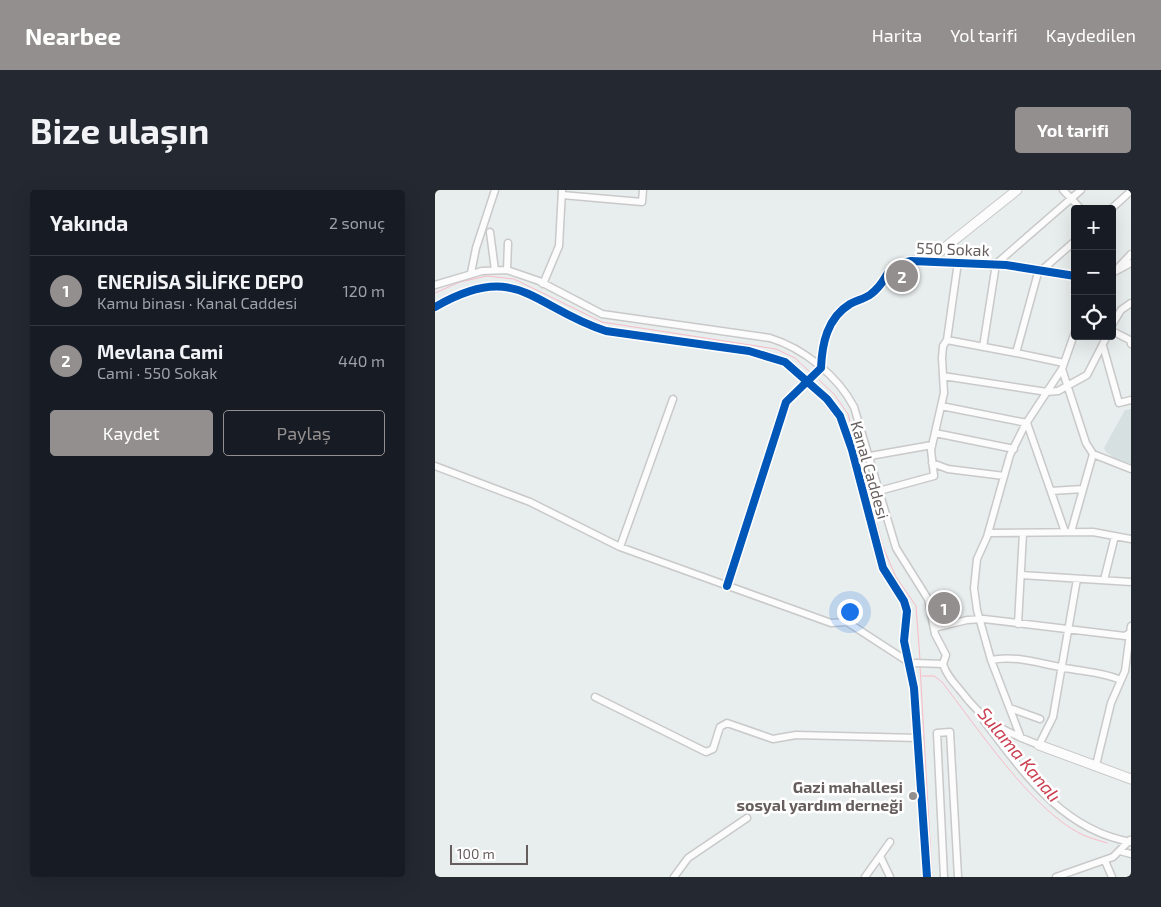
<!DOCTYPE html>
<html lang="tr">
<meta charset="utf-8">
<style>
:root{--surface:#171b24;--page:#242831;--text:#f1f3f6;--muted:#9ea1a6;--line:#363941;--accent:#948f8f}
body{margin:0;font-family:"Exo 2",sans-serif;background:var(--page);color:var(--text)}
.controls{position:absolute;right:15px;top:15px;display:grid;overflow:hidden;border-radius:5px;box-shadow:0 5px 20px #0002}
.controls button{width:45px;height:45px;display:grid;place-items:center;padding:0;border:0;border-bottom:1px solid var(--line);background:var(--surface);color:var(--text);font:25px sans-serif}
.scale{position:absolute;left:15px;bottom:12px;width:78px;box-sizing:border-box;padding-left:5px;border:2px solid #665d5d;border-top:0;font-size:14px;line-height:18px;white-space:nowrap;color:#665d5d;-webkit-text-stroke:4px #fff;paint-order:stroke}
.you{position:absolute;left:414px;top:421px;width:18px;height:18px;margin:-12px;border:4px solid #fff;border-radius:50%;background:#1a73e8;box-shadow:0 0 0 8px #1a73e833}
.badge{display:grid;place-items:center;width:32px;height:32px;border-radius:50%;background:var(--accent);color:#fff;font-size:16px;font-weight:700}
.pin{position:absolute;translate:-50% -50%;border:2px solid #fff;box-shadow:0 1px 5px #0006}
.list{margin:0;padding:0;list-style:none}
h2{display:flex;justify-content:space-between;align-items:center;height:65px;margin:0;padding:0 20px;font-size:21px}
h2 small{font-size:16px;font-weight:400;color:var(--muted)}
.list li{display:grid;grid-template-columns:32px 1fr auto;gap:15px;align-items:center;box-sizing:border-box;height:70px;padding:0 20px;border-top:1px solid var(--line)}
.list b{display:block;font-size:19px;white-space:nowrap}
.list p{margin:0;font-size:16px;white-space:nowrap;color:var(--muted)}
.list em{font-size:16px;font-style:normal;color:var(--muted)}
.actions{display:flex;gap:10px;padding:15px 20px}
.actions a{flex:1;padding:11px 0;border:1px solid var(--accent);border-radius:5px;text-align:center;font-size:18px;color:var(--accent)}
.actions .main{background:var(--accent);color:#fff}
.icon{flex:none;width:28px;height:28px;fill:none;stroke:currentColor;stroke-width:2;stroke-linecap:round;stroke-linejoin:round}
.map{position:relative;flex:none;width:696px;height:687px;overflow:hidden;border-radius:5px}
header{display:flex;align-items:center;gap:30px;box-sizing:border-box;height:70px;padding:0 25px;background:var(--accent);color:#fff}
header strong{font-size:24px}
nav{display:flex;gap:28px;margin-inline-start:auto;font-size:18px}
.intro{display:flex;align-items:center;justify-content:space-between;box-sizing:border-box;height:120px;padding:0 30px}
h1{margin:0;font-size:35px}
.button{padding:12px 22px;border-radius:5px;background:var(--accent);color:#fff;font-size:18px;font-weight:700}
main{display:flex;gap:30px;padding:0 30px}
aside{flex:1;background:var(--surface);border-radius:5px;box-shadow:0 5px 20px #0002}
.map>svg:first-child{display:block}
.education{fill:#d7e0e1}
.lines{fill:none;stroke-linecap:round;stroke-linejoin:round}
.stream{stroke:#f8bbc7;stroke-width:1}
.street-casing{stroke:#c9c9c9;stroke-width:9}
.secondary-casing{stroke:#cac9c9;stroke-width:11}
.street{stroke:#fcfcfc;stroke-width:6}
.secondary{stroke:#fcfcfc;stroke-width:9}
.cycleway-casing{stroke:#fff;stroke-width:11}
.cycleway{stroke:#0057b8;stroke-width:8}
.poi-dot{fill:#948f8f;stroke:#fff;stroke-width:2}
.labels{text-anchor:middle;stroke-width:5;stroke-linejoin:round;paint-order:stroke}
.street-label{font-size:16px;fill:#665d5d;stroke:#fff}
.poi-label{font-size:16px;font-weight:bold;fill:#665d5d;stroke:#fff;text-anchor:end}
.water-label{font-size:18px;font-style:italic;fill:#ca4151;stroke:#fff}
</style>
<header>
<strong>Nearbee</strong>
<nav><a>Harita</a><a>Yol tarifi</a><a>Kaydedilen</a></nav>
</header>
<div class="intro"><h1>Bize ulaşın</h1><a class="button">Yol tarifi</a></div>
<main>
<aside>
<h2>Yakında<small>2 sonuç</small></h2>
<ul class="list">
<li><span class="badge">1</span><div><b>ENERJİSA SİLİFKE DEPO</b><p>Kamu binası · Kanal Caddesi</p></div><em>120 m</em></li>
<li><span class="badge">2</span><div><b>Mevlana Cami</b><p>Cami · 550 Sokak</p></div><em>440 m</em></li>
</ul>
<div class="actions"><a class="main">Kaydet</a><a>Paylaş</a></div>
</aside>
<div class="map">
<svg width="696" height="687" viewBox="0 0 696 687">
<rect width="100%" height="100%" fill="#e8eded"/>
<path class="education" d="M696,219v55l-15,-5 -10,-7 -2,-4 21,-38z"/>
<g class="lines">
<path class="stream" d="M0,103l25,-11 27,-6 27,3 88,43 174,27 19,9 16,15
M384,190l15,14 14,20 35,133 13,30 20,29 4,53
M485,476l12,211
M487,486h12l8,6c35,45 89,127 139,152 8,4 17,6 26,9"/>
<g class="street-casing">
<path id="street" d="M628,0l18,19
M127,5l80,7 1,-12
M676,19l20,-18
M55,42l5,38
M492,71l79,4 69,11
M523,72l-11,78 69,13
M604,79l-23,84 48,10
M608,79l32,-28
M72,80l1,-27
M681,80l15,-16
M36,83l5,-25 19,-58
M677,83l19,-10
M108,94l16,-38 3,-56
M0,95l47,-14 25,-1 32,11 63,33 168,24c33,10 68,38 84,69l42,141 32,51 7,35 11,21 -3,9 -27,-1 -8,2
M0,117c83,-48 97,0 171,24l143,20 36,11 42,37 13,17 12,34 31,118 21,33 3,10 -3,30 10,47 13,189
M677,135l9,-15 10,-7
M677,141l18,9 1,4
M668,156l16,57 12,-3
M548,157l13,-83 85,-74
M627,179l24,74 7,11 38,15
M508,186l104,16 11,-1 29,-16 20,-39
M506,216l86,17 38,109
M500,243l79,16
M435,266l62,-11
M497,273l16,6 56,7
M0,276l95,36 90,45 211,76 16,-1 60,39
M444,301l55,-15 -3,-26 13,-57 -2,-35 1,-12 4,-6
M616,301l32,-2
M636,342l22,-78
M553,343l105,-1 38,7
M185,357l53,-148
M586,385l110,7
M669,390l11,-44
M292,396l59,-184 35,-34c1,-24 6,-50 29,-64 6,-4 15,-5 21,-10 19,-14 14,-32 44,-33
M583,434l5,-91
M499,438l33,-8 17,-1 141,17 6,-4
M556,470c23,-5 47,3 69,7 23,5 39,4 61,13
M508,474c3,10 10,18 17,26 25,33 41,40 79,55l14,-28 24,-138
M160,507l111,55 7,-3 7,-22 7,-4 46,16 23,-4 123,3
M575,518l30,11
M549,531c40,52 78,109 147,121
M586,548l-30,-78 -14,-50 -3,-22 3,-29 10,-22 23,-82 15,-30 37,-56 13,-37
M661,575l15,-62 14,-32 6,-45
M685,661l11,3
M445,666l10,21
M670,671l7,16
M239,687l14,-19 59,-40
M430,687l25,-35
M509,687l-7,-144 13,-1 8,145
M621,687l57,-20 17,-17"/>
</g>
<g class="secondary-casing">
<path id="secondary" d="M476,71l22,-4 84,-67
M604,555l92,34"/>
</g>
<use href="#street" class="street"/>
<use href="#secondary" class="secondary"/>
<g class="cycleway-casing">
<path id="cycleway" d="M0,117c83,-48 97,0 171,24l143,20 36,11 42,37 13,17 12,34 31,118 21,33 3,10 -3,30 10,47 13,189
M292,396l59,-184 35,-34c1,-24 6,-50 29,-64 7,-4 15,-5 21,-10 20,-15 10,-27 40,-33l95,4 69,11"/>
</g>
<use href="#cycleway" class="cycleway"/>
</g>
<circle class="poi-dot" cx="478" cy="606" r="5"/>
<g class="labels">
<g class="street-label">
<text transform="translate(518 59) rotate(2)" y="6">550 Sokak</text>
<text transform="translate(435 280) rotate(74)" y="6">Kanal Caddesi</text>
</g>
<g class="poi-label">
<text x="468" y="603">Gazi mahallesi<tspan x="468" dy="18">sosyal yardım derneği</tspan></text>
</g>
<g class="water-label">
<text transform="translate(584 565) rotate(50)" y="6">Sulama Kanalı</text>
</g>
</g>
</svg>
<div class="controls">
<button>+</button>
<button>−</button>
<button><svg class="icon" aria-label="locate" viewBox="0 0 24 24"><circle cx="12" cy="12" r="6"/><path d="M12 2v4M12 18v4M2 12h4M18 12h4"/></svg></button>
</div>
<div class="scale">100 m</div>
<div class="you"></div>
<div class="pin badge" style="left:509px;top:418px">1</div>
<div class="pin badge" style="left:467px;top:86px">2</div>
</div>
</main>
